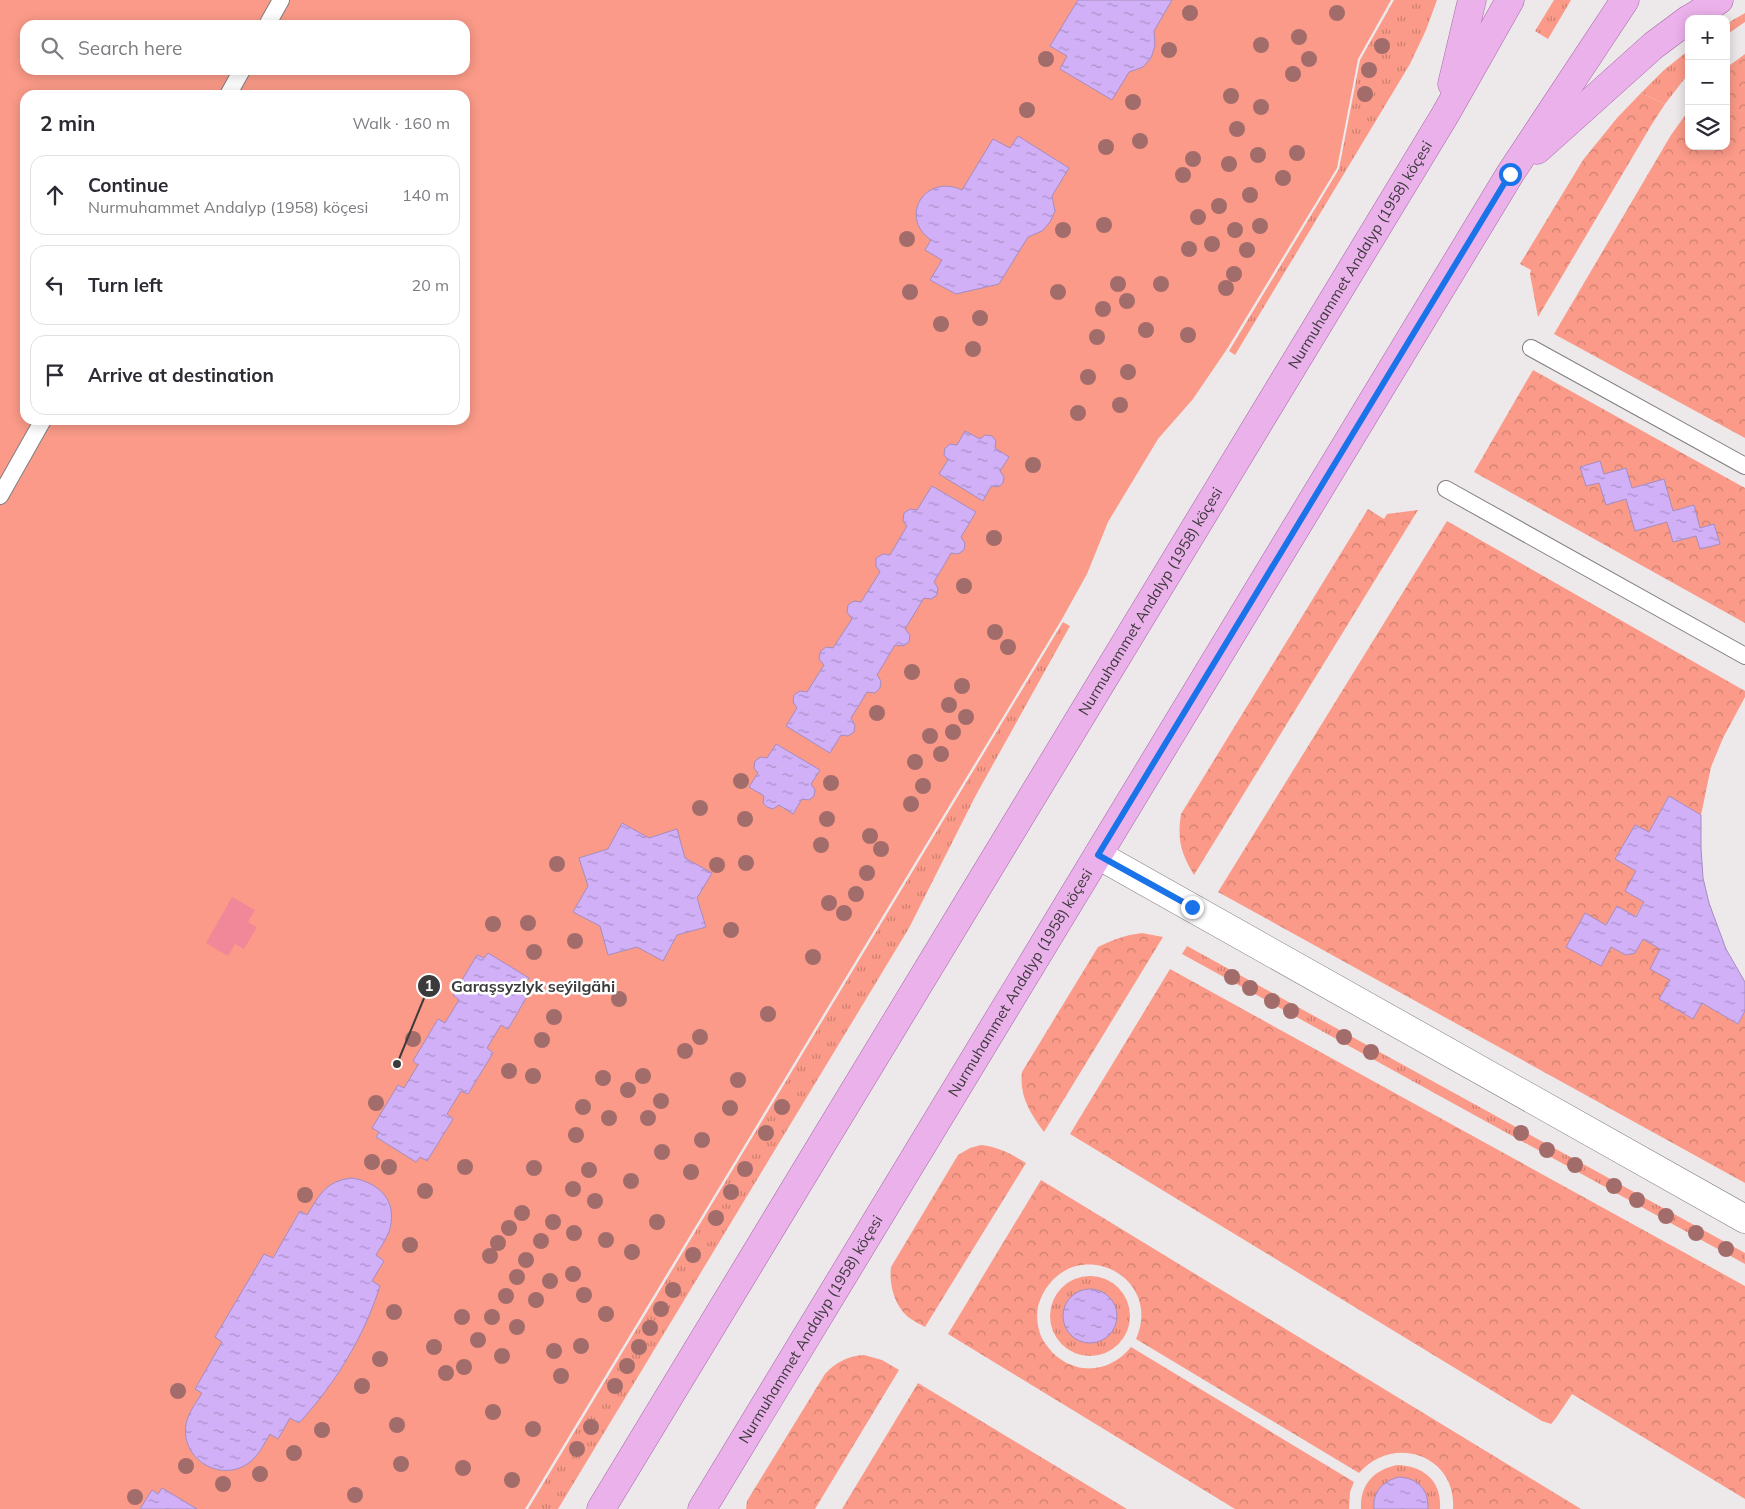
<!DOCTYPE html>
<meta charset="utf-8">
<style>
:root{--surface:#fff;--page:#f2f2f3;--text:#2b2b33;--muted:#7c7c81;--line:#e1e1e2}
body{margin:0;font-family:Mulish,sans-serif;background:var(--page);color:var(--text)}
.controls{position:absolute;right:15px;top:15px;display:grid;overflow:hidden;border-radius:10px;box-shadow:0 2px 12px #0003}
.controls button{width:45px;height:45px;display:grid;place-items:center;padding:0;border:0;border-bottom:1px solid var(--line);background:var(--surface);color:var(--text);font:25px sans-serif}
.stop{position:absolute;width:15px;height:15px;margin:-11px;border:4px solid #1a73e8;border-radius:50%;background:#fff}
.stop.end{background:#1a73e8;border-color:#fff;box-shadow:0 1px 5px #0008}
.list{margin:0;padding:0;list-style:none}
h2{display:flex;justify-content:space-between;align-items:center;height:65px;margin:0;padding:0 20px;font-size:21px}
h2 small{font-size:16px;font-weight:400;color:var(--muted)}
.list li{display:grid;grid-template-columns:32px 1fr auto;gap:15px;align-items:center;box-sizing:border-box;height:80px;margin:0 10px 10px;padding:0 10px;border:1px solid var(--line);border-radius:15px}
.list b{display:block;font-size:19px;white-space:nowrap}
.list p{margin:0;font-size:16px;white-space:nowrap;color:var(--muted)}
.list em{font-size:16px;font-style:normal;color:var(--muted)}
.icon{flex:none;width:28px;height:28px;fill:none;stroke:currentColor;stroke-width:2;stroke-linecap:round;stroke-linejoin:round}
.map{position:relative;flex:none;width:1745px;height:1509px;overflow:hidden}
.search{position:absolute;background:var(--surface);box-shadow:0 2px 12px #0003;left:20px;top:20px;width:450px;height:55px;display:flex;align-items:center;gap:12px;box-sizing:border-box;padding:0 18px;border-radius:15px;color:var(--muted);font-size:19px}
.panel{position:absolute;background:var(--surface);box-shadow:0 2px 12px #0003;left:20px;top:90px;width:450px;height:335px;border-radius:15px}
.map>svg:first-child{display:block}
.grass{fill:url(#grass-tufts)}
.forest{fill:url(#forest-crowns)}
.green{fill:#fb9a88;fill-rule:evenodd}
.water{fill:url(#water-ripples);stroke:#a48dbf}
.building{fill:#f0889a}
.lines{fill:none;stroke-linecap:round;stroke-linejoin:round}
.lane-casing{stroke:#817d7f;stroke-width:18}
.street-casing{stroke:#817d7f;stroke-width:29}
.primary-casing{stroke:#a566a5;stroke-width:29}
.lane{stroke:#fff;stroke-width:16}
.street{stroke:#fff;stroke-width:28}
.primary{stroke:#ebb1eb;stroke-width:28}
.tree{fill:#a26c6a}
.route{stroke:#1a73e8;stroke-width:6}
.labels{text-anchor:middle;stroke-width:5;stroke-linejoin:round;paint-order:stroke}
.street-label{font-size:15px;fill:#3c3a3b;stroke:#fff}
.leader{fill:none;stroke:#3c3a3b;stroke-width:2}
.callout-dot{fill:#3c3a3b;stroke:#fff;stroke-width:2}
.mark-label{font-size:15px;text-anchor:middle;font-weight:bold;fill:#fff}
.callout-label{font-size:16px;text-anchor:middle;font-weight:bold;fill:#3c3a3b;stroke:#fff;stroke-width:5;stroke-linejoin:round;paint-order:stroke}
</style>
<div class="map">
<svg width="1745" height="1509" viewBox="0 0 1745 1509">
<defs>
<pattern id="grass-tufts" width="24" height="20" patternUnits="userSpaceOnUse" patternTransform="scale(1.25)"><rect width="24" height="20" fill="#fb9a88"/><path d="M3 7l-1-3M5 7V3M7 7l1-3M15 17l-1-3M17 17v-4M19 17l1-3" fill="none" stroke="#cc7f70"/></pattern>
<pattern id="forest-crowns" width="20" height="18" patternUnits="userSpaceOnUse" patternTransform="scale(1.25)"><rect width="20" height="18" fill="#fb9a88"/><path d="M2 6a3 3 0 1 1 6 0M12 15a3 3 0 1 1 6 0" fill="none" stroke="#cc7f70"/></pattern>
<pattern id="water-ripples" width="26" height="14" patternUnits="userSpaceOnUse" patternTransform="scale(1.25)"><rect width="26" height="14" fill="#d1b0f7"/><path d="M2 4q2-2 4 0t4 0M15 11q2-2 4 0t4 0" fill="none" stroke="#ab90c9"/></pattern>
</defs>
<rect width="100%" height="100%" fill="#ede9eb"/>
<path class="grass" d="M1394,0h43l-11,30 -16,34 -175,291 -6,-4 110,-182 21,-109z
M1554,0h17l-23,39 -13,-8z
M1745,13v9l-16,11 -3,4v-13z
M1689,50v23l-24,31 -24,-11 23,-23z
M1063,622l7,4 -94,169 -67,133 -351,581h-30z
M1187,946l558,307v11l-563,-310z
M1050 1316a40 40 0 1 1 80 0a40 40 0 1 1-80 0Z
M1397,1465c27,1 45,16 43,44h-79c-1,-25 13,-39 36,-44z"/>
<path class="forest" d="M1745,54v384l-191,-104 117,-199 18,-25v36h37v-78z
M1641,93l24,11 -13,20 -114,193 -8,-43 1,-4 -11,-6 63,-104 34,-42z
M1533,370l212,118v135l-271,-151z
M1368,509l16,10 3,-5 31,-4 -224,365c-13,-22 -17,-35 -13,-61z
M1447,521l298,170v6l-22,41 -12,29 -10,48 -32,-19 -20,37 -33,26 20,12 8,31 -9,15 -24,30 15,8 9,-2 8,-14 18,10 9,31 -10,19 42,4 36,21 7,-13v172l-527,-291z
M1142,933l21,4 -119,195c-14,-19 -25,-36 -22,-60l76,-125c14,-7 27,-12 44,-14z
M1170,969l575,317v213l-173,-105 -16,24 -5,6 -9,-3 -472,-287z
M981,1145c18,2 30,9 45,18l-101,164c-5,-3 -12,-6 -17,-10 -14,-12 -19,-33 -17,-50l67,-112 12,-7z
M1041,1180l540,329h-128c4,-53 -59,-76 -94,-36l-223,-134c29,-66 -67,-108 -96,-39 -5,12 -3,29 3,40 21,35 63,38 88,7l223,135 -4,10 -1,17h-114l-287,-175z
M864,1355l18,5 17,10 -84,139h-69l1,-8 78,-127c11,-12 23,-18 39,-19z
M918,1383l209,126h-285z"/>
<path class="green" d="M0,0h1391l-33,59 -21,109 -110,181 -34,50 -35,40 -50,83 -21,52 -25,45 -537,890h-525zM25,25h440v45h-440zM25,95h440v325h-440z"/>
<path class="water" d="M1078,0h94l-18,31 1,15 -4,12 -8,9 -14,5 -17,28 -52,-31 7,-13 -17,-10z
M1018,136l51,32 -17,28 3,15 -5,11 -8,9 -14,6 -29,47 -43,10 -26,-14 12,-20 -17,-10 6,-10c-33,-23 -6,-67 31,-50l31,-51 17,9z
M965,431l15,8 5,-4 7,1 4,5 -1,7 14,9 -9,14 4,6 -1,6 -5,4 -7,-1 -8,15 -44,-27 9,-14 -4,-5 1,-7 5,-4 7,1z
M1600,461l4,13 22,-6 6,20 32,-9 9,32 21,-6 6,23 14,-4 6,20 -20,5 -4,-13 -23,6 -6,-20 -32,9 -9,-32 -20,6 -7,-22 -13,3 -6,-19z
M932,486l44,26 -15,25 4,6 -1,7 -6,4 -7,-1 -17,29 4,6 -1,7 -6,4 -7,-1 -19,31 5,6 -1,7 -6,4 -8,-1 -18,30 4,6 -1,7 -5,5 -8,-1 -16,26 4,7 -1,7 -6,4 -7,-1 -11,18 -44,-27 11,-18 -4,-6 1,-7 6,-4 7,1 17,-27 -5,-6 1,-7 6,-5 7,1 19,-29 -5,-7 1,-7 6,-4 7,1 19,-30 -4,-6v-8l7,-4 7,1 17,-29 -4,-5 1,-8 6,-4 7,1z
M776,744l44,26 -9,14 4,6 -1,6 -5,4 -7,-1 -9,15 -14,-9 -6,4 -6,-2 -4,-4 1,-7 -15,-9 9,-14 -4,-5 1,-7 5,-4 7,1z
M1669,796l32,19v33l2,30 6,25 17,46 19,33v29l-7,13 -36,-21 -9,16 -34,-20 11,-19 -20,-11 10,-20 -17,-10 -8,14 -9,2 -15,-8 -10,19 -35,-19 19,-34 21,12 11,-19 19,11 8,-15 -19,-11 11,-20 -21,-12 20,-34 14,7z
M622,823l27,15 28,-9 8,29 27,15 -15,25 9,29 -29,8 -14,26 -26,-14 -29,8 -8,-29 -27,-14 15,-26 -9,-28 29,-9z
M488,953l41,25 -3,6 6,4 -24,41 -7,-4 -14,23 6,5 -25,41 -7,-3 -14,23 6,5 -26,42 -7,-4 -4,5 -40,-25 3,-5 -7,-4 26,-43 6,3 14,-23 -5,-4 25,-42 7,4 14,-23 -6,-5 24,-40 7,3z
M352,1178c24,4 43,19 39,45 -1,12 -10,23 -15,32l8,6 -12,20 8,5c-16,51 -45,98 -81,137l-9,-5 -12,21 -8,-5c-6,10 -11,21 -20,28 -28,22 -70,-2 -64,-38 2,-11 10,-21 16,-31l-7,-4 27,-47 -7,-5 49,-83 9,4 27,-47 7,4c13,-21 19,-34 45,-37z
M1063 1316a27 27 0 1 1 54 0a27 27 0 1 1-54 0Z
M1399,1477c19,1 30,13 29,32h-54c-2,-17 9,-28 25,-32z
M162,1488l35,21h-57l12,-19 6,4z"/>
<path class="building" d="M232,897l23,13 -7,12 9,5 -13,22 -9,-5 -7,12 -22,-13z"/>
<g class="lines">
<g class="lane-casing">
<path id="lane" d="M267,25l14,-25
M228,95l14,-25
M1531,348l214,118
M1446,489l299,167
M0,496l43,-76"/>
</g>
<g class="street-casing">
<path id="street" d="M1098,855l647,364"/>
</g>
<g class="primary-casing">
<g id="primary">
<path d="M1690,19l29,-19"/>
<path d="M1452,84l20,-84"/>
<path d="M1537,150l117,-105 35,-26"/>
<path id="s1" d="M601,1509l844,-1394 65,-115"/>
<path id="s2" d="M702,1509l808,-1335 115,-174"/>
</g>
</g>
<use href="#lane" class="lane"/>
<use href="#street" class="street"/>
<use href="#primary" class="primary"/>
</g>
<g class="tree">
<circle cx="1190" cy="13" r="8"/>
<circle cx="1337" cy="13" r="8"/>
<circle cx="1299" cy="37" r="8"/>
<circle cx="1261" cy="45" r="8"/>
<circle cx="1382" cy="46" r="8"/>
<circle cx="1169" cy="50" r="8"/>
<circle cx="1046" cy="59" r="8"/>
<circle cx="1309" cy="59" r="8"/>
<circle cx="1369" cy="70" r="8"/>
<circle cx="1293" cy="74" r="8"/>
<circle cx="1365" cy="94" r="8"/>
<circle cx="1231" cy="96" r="8"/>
<circle cx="1133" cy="102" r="8"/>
<circle cx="1261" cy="107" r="8"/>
<circle cx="1027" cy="110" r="8"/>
<circle cx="1237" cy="129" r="8"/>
<circle cx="1140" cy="141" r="8"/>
<circle cx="1106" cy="147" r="8"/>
<circle cx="1297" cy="153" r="8"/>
<circle cx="1258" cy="155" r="8"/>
<circle cx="1193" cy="159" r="8"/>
<circle cx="1229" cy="164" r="8"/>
<circle cx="1183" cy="175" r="8"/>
<circle cx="1283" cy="178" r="8"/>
<circle cx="1250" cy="195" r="8"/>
<circle cx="1219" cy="206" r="8"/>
<circle cx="1198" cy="217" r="8"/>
<circle cx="1104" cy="225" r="8"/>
<circle cx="1260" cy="226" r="8"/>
<circle cx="1063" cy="230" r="8"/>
<circle cx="1235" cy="230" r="8"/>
<circle cx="907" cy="239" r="8"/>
<circle cx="1212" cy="244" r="8"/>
<circle cx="1189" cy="249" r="8"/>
<circle cx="1247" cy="250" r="8"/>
<circle cx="1234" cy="274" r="8"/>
<circle cx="1118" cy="284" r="8"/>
<circle cx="1161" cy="284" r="8"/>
<circle cx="1226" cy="288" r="8"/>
<circle cx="910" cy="292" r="8"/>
<circle cx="1058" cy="292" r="8"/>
<circle cx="1127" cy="301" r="8"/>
<circle cx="1103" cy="309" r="8"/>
<circle cx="980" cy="318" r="8"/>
<circle cx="941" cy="324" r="8"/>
<circle cx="1146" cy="330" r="8"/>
<circle cx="1188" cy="335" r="8"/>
<circle cx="1097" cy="337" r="8"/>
<circle cx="973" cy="349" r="8"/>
<circle cx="1128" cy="372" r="8"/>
<circle cx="1088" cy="377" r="8"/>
<circle cx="1120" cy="405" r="8"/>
<circle cx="1078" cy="413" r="8"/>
<circle cx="1033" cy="465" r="8"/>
<circle cx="994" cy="538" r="8"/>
<circle cx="964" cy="586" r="8"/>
<circle cx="995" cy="632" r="8"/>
<circle cx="1008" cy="647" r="8"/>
<circle cx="912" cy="672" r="8"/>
<circle cx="962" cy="686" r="8"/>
<circle cx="949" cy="705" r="8"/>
<circle cx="877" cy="713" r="8"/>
<circle cx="966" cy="717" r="8"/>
<circle cx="953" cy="732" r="8"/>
<circle cx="930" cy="736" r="8"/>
<circle cx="941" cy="754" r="8"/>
<circle cx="915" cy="762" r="8"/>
<circle cx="741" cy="781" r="8"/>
<circle cx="831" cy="783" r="8"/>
<circle cx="923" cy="786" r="8"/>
<circle cx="911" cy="804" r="8"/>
<circle cx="700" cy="808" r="8"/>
<circle cx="745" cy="819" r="8"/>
<circle cx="827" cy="819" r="8"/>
<circle cx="870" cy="836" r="8"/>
<circle cx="821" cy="845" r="8"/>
<circle cx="881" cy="849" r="8"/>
<circle cx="746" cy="863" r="8"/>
<circle cx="557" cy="864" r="8"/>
<circle cx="717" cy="865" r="8"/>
<circle cx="867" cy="873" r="8"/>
<circle cx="856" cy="894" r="8"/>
<circle cx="829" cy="903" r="8"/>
<circle cx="844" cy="913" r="8"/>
<circle cx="528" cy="923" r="8"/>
<circle cx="493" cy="924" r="8"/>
<circle cx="731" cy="930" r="8"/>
<circle cx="575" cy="941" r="8"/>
<circle cx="534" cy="952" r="8"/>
<circle cx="813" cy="957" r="8"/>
<circle cx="1232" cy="977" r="8"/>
<circle cx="1250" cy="988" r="8"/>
<circle cx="619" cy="999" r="8"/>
<circle cx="1272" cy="1001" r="8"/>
<circle cx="1291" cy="1011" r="8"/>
<circle cx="768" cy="1014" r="8"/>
<circle cx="554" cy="1017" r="8"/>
<circle cx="700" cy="1037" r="8"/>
<circle cx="1344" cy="1037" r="8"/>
<circle cx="413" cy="1039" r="8"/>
<circle cx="542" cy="1040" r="8"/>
<circle cx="685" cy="1051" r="8"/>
<circle cx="1371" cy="1052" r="8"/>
<circle cx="509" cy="1071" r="8"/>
<circle cx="533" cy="1076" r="8"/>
<circle cx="643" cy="1076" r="8"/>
<circle cx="603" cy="1078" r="8"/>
<circle cx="738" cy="1080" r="8"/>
<circle cx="628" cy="1090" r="8"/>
<circle cx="661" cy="1101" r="8"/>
<circle cx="376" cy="1103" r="8"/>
<circle cx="583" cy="1107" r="8"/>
<circle cx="782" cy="1107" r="8"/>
<circle cx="730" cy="1108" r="8"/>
<circle cx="609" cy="1118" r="8"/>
<circle cx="648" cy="1118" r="8"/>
<circle cx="766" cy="1133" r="8"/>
<circle cx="1521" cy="1133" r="8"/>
<circle cx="576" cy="1135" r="8"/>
<circle cx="702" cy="1140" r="8"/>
<circle cx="1547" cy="1150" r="8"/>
<circle cx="662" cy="1152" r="8"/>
<circle cx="372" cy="1162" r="8"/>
<circle cx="1575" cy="1165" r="8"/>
<circle cx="389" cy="1167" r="8"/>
<circle cx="465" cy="1167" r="8"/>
<circle cx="534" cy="1168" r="8"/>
<circle cx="745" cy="1169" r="8"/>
<circle cx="589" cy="1170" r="8"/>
<circle cx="691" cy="1172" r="8"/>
<circle cx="631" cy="1181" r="8"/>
<circle cx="1614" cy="1186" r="8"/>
<circle cx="573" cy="1189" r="8"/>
<circle cx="425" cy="1191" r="8"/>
<circle cx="731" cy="1192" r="8"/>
<circle cx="305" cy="1195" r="8"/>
<circle cx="1637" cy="1200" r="8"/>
<circle cx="595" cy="1201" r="8"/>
<circle cx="522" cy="1213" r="8"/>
<circle cx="1666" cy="1216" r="8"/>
<circle cx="716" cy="1218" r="8"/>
<circle cx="553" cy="1222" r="8"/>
<circle cx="657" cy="1222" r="8"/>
<circle cx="509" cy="1228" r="8"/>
<circle cx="574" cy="1233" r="8"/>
<circle cx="1696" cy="1233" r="8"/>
<circle cx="606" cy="1240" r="8"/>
<circle cx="541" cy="1241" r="8"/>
<circle cx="498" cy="1243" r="8"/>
<circle cx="410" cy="1245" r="8"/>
<circle cx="1726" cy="1249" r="8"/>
<circle cx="632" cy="1252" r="8"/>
<circle cx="693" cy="1255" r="8"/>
<circle cx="490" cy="1256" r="8"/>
<circle cx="526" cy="1260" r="8"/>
<circle cx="573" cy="1274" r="8"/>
<circle cx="517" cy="1277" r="8"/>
<circle cx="550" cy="1281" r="8"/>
<circle cx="673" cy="1290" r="8"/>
<circle cx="584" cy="1295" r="8"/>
<circle cx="506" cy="1296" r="8"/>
<circle cx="536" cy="1300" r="8"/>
<circle cx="661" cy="1309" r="8"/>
<circle cx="394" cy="1312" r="8"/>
<circle cx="606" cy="1314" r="8"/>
<circle cx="462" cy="1317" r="8"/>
<circle cx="492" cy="1317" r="8"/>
<circle cx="517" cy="1327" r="8"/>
<circle cx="650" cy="1328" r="8"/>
<circle cx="478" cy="1340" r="8"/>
<circle cx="581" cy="1346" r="8"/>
<circle cx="434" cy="1347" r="8"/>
<circle cx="639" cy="1347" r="8"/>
<circle cx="554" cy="1351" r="8"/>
<circle cx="502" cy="1356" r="8"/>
<circle cx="380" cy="1359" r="8"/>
<circle cx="627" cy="1366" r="8"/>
<circle cx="464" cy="1367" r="8"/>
<circle cx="446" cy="1373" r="8"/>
<circle cx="561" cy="1376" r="8"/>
<circle cx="362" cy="1386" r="8"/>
<circle cx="615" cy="1386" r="8"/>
<circle cx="178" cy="1391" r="8"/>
<circle cx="493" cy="1412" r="8"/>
<circle cx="397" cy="1425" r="8"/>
<circle cx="591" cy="1427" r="8"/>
<circle cx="533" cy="1429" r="8"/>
<circle cx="322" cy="1430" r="8"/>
<circle cx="577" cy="1449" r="8"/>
<circle cx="294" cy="1453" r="8"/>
<circle cx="401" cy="1464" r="8"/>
<circle cx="186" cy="1466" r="8"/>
<circle cx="463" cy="1468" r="8"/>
<circle cx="260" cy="1474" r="8"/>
<circle cx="512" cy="1480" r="8"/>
<circle cx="223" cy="1484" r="8"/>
<circle cx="355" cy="1495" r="8"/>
<circle cx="135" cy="1497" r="8"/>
</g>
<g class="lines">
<path class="route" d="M1192,907l-94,-52 412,-681"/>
</g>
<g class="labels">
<g class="street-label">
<text dy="5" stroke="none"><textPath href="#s1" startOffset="1466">Nurmuhammet Andalyp (1958) köçesi</textPath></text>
<text dy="5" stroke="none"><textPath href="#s1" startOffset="1061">Nurmuhammet Andalyp (1958) köçesi</textPath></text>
<text dy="5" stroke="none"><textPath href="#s2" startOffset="615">Nurmuhammet Andalyp (1958) köçesi</textPath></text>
<text dy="5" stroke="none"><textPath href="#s2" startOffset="210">Nurmuhammet Andalyp (1958) köçesi</textPath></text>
</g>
</g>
<path class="leader" d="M397 1064L429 986"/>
<g class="callout-dot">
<circle cx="397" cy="1064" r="5"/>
<circle cx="429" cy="986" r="12"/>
</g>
<g class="mark-label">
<text x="429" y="991">1</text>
</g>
<g class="callout-label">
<text x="533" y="992">Garaşsyzlyk seýilgähi</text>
</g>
</svg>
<div class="controls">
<button>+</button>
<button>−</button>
<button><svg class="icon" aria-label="layers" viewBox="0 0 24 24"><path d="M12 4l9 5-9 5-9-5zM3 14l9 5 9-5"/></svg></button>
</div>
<div class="stop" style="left:1510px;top:174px"></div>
<div class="stop end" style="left:1192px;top:907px"></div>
<div class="search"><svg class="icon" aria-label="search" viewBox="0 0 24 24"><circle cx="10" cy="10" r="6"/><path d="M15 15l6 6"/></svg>Search here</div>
<section class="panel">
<h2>2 min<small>Walk · 160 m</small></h2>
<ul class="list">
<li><svg class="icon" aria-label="ahead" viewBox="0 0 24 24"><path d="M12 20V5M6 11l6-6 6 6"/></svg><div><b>Continue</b><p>Nurmuhammet Andalyp (1958) köçesi</p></div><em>140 m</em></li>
<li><svg class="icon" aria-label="left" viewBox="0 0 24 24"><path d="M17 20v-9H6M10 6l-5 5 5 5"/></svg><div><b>Turn left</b></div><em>20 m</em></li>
<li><svg class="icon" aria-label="arrive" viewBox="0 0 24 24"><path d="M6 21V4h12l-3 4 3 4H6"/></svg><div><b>Arrive at destination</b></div></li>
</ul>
</section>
</div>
